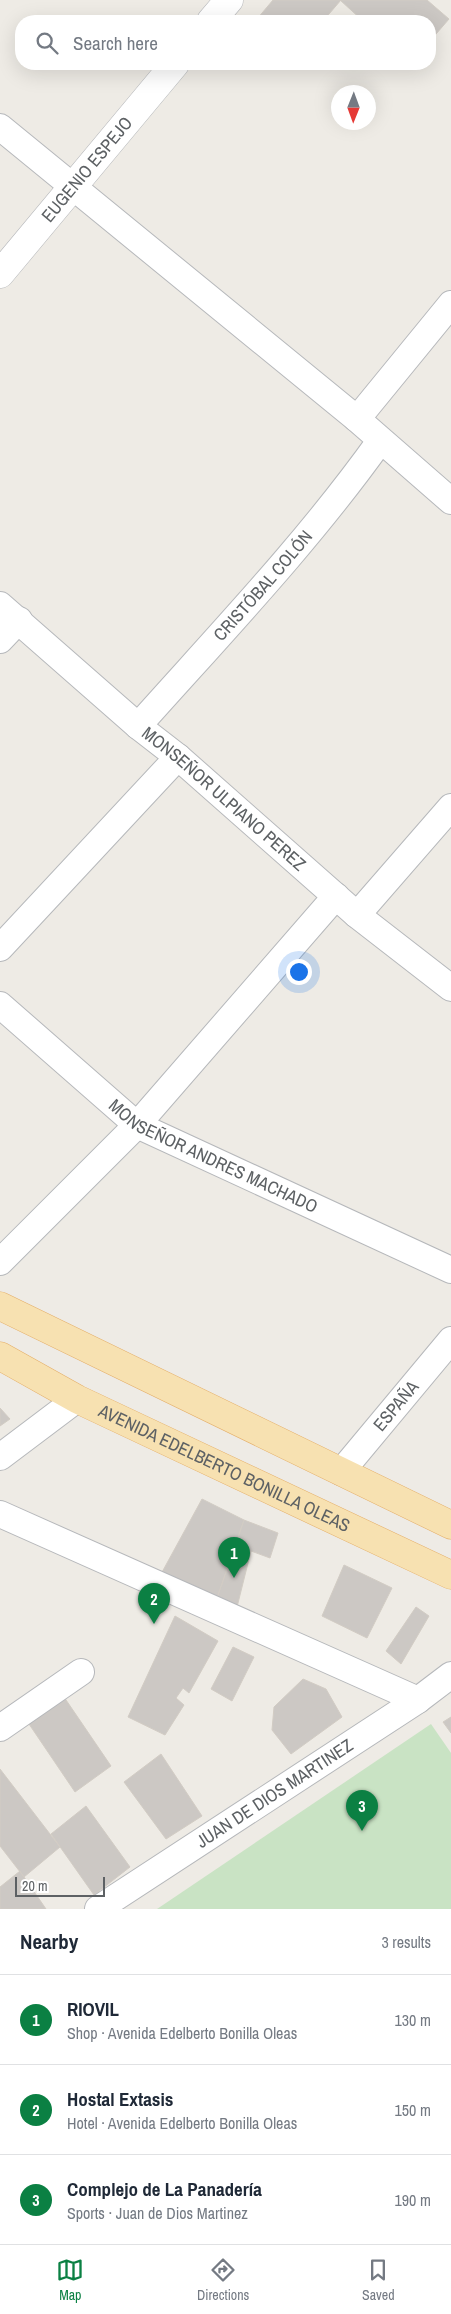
<!DOCTYPE html>
<meta charset="utf-8">
<style>
:root{--surface:#fff;--page:#f6f6f7;--text:#1f2937;--muted:#747a83;--line:#e0e1e3;--accent:#0b8043}
body{margin:0;font-family:"Archivo Narrow",sans-serif;background:var(--page);color:var(--text)}
.compass{position:absolute;left:331px;top:85px;width:45px;height:45px;border-radius:50%;background:var(--surface);box-shadow:0 5px 20px #0002;rotate:181deg}
.scale{position:absolute;left:15px;bottom:12px;width:90px;box-sizing:border-box;padding-left:5px;border:2px solid #5d6164;border-top:0;font-size:14px;line-height:18px;white-space:nowrap;color:#5d6164;-webkit-text-stroke:4px #fff;paint-order:stroke}
.you{position:absolute;left:298px;top:971px;width:18px;height:18px;margin:-12px;border:4px solid #fff;border-radius:50%;background:#1a73e8;box-shadow:0 0 0 8px #1a73e833}
.badge{display:grid;place-items:center;width:32px;height:32px;border-radius:50%;background:var(--accent);color:#fff;font-size:16px;font-weight:700}
.pin{position:absolute;translate:-50% -41px;filter:drop-shadow(0 1px 2px #0008)}
.pin::after{content:'';position:absolute;top:26px;width:18px;height:15px;background:inherit;clip-path:polygon(0 0,100% 0,50% 100%)}
.list{margin:0;padding:0;list-style:none}
h2{display:flex;justify-content:space-between;align-items:center;height:65px;margin:0;padding:0 20px;font-size:21px}
h2 small{font-size:16px;font-weight:400;color:var(--muted)}
.list li{display:grid;grid-template-columns:32px 1fr auto;gap:15px;align-items:center;box-sizing:border-box;height:90px;padding:0 20px;border-top:1px solid var(--line)}
.list b{display:block;font-size:19px;white-space:nowrap}
.list p{margin:0;font-size:16px;white-space:nowrap;color:var(--muted)}
.list em{font-size:16px;font-style:normal;color:var(--muted)}
.icon{flex:none;width:28px;height:28px;fill:none;stroke:currentColor;stroke-width:2;stroke-linecap:round;stroke-linejoin:round}
.map{position:relative;flex:none;width:451px;height:1909px;overflow:hidden}
.search{position:absolute;background:var(--surface);box-shadow:0 5px 20px #0002;left:15px;right:15px;top:15px;height:55px;display:flex;align-items:center;gap:12px;box-sizing:border-box;padding:0 18px;border-radius:20px;color:var(--muted);font-size:19px}
.sheet{height:335px;background:var(--surface)}
nav{display:flex;justify-content:space-around;align-items:center;box-sizing:border-box;height:70px;border-top:1px solid var(--line);background:var(--surface);font-size:14px;color:var(--muted)}
nav a{display:grid;justify-items:center;gap:2px}
nav .on{color:var(--accent)}
.map>svg:first-child{display:block}
.green{fill:#c9e3c4}
.building{fill:#ccc8c4;stroke:#d2ccc4}
.lines{fill:none;stroke-linecap:round;stroke-linejoin:round}
.minor-casing{stroke:#b6b8bb;stroke-width:28}
.tertiary-casing{stroke:#b6b8bb;stroke-width:29}
.primary-casing{stroke:#e4ae68;stroke-width:29}
.minor{stroke:#fff;stroke-width:26}
.tertiary{stroke:#fff;stroke-width:28}
.primary{stroke:#f7e1b1;stroke-width:28}
.labels{text-anchor:middle;stroke-width:4;stroke-linejoin:round;paint-order:stroke}
.street-label{font-size:18px;fill:#5d6164;stroke:#fff}
</style>
<div class="map">
<svg width="451" height="1909" viewBox="0 0 451 1909">
<rect width="100%" height="100%" fill="#eeebe5"/>
<path class="green" d="M431,1724l20,29v156h-294z"/>
<path class="building" d="M273,0h68l-18,21h-63l-3,-2z
M340,0h87l22,19 -19,22v-20h-67z
M0,1408l10,11 -10,7z
M202,1499l42,21 -27,78 -56,-24z
M244,1520l34,13 -8,25 -19,-7 -14,56 -20,-9z
M344,1565l48,23 -25,50 -45,-22z
M416,1607l13,9 -28,48 -15,-13z
M175,1616l43,25 -29,52 -6,-5 -7,10 8,7 -19,30 -37,-18z
M233,1647l21,10 -22,44 -21,-12z
M303,1679l23,10 16,28 -51,37 -19,-24 2,-23z
M64,1697l47,69 -36,26 -46,-68z
M451,1717v16l-8,-11z
M161,1754l41,62 -36,23 -42,-57z
M0,1769l60,78 -36,30 -24,-31z
M86,1806l44,61 -36,28 -43,-61z
M20,1871l4,6 22,32h-46v-22z"/>
<g class="lines">
<g class="minor-casing">
<g id="minor">
<path d="M0,127l357,292 94,82"/>
<path d="M357,419l94,-115"/>
<path id="s1" d="M0,605l138,121 40,31 179,158 94,73"/>
<path d="M0,640l19,-20"/>
<path id="s2" d="M138,726c83,-93 170,-184 242,-285"/>
<path d="M357,915l94,-108"/>
<path d="M0,948l178,-191"/>
<path id="s3" d="M0,1005l137,120 314,145"/>
<path d="M0,1262l137,-137 199,-229"/>
<path d="M0,1457l77,-58"/>
<path id="s4" d="M341,1472l110,-132"/>
<path d="M0,1514l418,186"/>
<path d="M0,1728l81,-56"/>
<path id="s5" d="M98,1909l320,-209 33,-25"/>
</g>
</g>
<g class="tertiary-casing">
<g id="tertiary">
<path d="M211,21l18,-21"/>
<path id="s6" d="M0,274l175,-210"/>
</g>
</g>
<g class="primary-casing">
<g id="primary">
<path d="M0,1306l451,219"/>
<path id="s7" d="M0,1356l77,43 374,176"/>
</g>
</g>
<use href="#minor" class="minor"/>
<use href="#tertiary" class="tertiary"/>
<use href="#primary" class="primary"/>
</g>
<g class="labels">
<g class="street-label">
<text dy="6" stroke="none"><textPath href="#s6" startOffset="136">EUGENIO ESPEJO</textPath></text>
<text dy="6" stroke="none"><textPath href="#s2" startOffset="188">CRISTÓBAL COLÓN</textPath></text>
<text dy="6" stroke="none"><textPath href="#s1" startOffset="296">MONSEÑOR ULPIANO PEREZ</textPath></text>
<text dy="6" stroke="none"><textPath href="#s3" startOffset="264">MONSEÑOR ANDRES MACHADO</textPath></text>
<text dy="6" stroke="none"><textPath href="#s4" startOffset="86">ESPAÑA</textPath></text>
<text dy="6" stroke="none"><textPath href="#s7" startOffset="251">AVENIDA EDELBERTO BONILLA OLEAS</textPath></text>
<text dy="6" stroke="none"><textPath href="#s5" startOffset="211">JUAN DE DIOS MARTINEZ</textPath></text>
</g>
</g>
</svg>
<svg class="compass" viewBox="-18 -18 36 36"><path d="M0-13l5 13h-10z" fill="#e53935"/><path d="M0 13l5-13h-10z" fill="#747a83"/></svg>
<div class="scale">20 m</div>
<div class="you"></div>
<div class="pin badge" style="left:234px;top:1578px">1</div>
<div class="pin badge" style="left:154px;top:1624px">2</div>
<div class="pin badge" style="left:362px;top:1831px">3</div>
<div class="search"><svg class="icon" aria-label="search" viewBox="0 0 24 24"><circle cx="10" cy="10" r="6"/><path d="M15 15l6 6"/></svg>Search here</div>
</div>
<section class="sheet">
<h2>Nearby<small>3 results</small></h2>
<ul class="list">
<li><span class="badge">1</span><div><b>RIOVIL</b><p>Shop · Avenida Edelberto Bonilla Oleas</p></div><em>130 m</em></li>
<li><span class="badge">2</span><div><b>Hostal Extasis</b><p>Hotel · Avenida Edelberto Bonilla Oleas</p></div><em>150 m</em></li>
<li><span class="badge">3</span><div><b>Complejo de La Panadería</b><p>Sports · Juan de Dios Martinez</p></div><em>190 m</em></li>
</ul>
</section>
<nav>
<a class="on"><svg class="icon" aria-label="map" viewBox="0 0 24 24"><path d="M3 6l6-2 6 2 6-2v14l-6 2-6-2-6 2zM9 4v14M15 6v14"/></svg>Map</a>
<a><svg class="icon" aria-label="directions" viewBox="0 0 24 24"><path d="M12 3l9 9-9 9-9-9zM9 14v-3h6M13 9l2 2-2 2"/></svg>Directions</a>
<a><svg class="icon" aria-label="saved" viewBox="0 0 24 24"><path d="M7 4h10v16l-5-4-5 4z"/></svg>Saved</a>
</nav>
